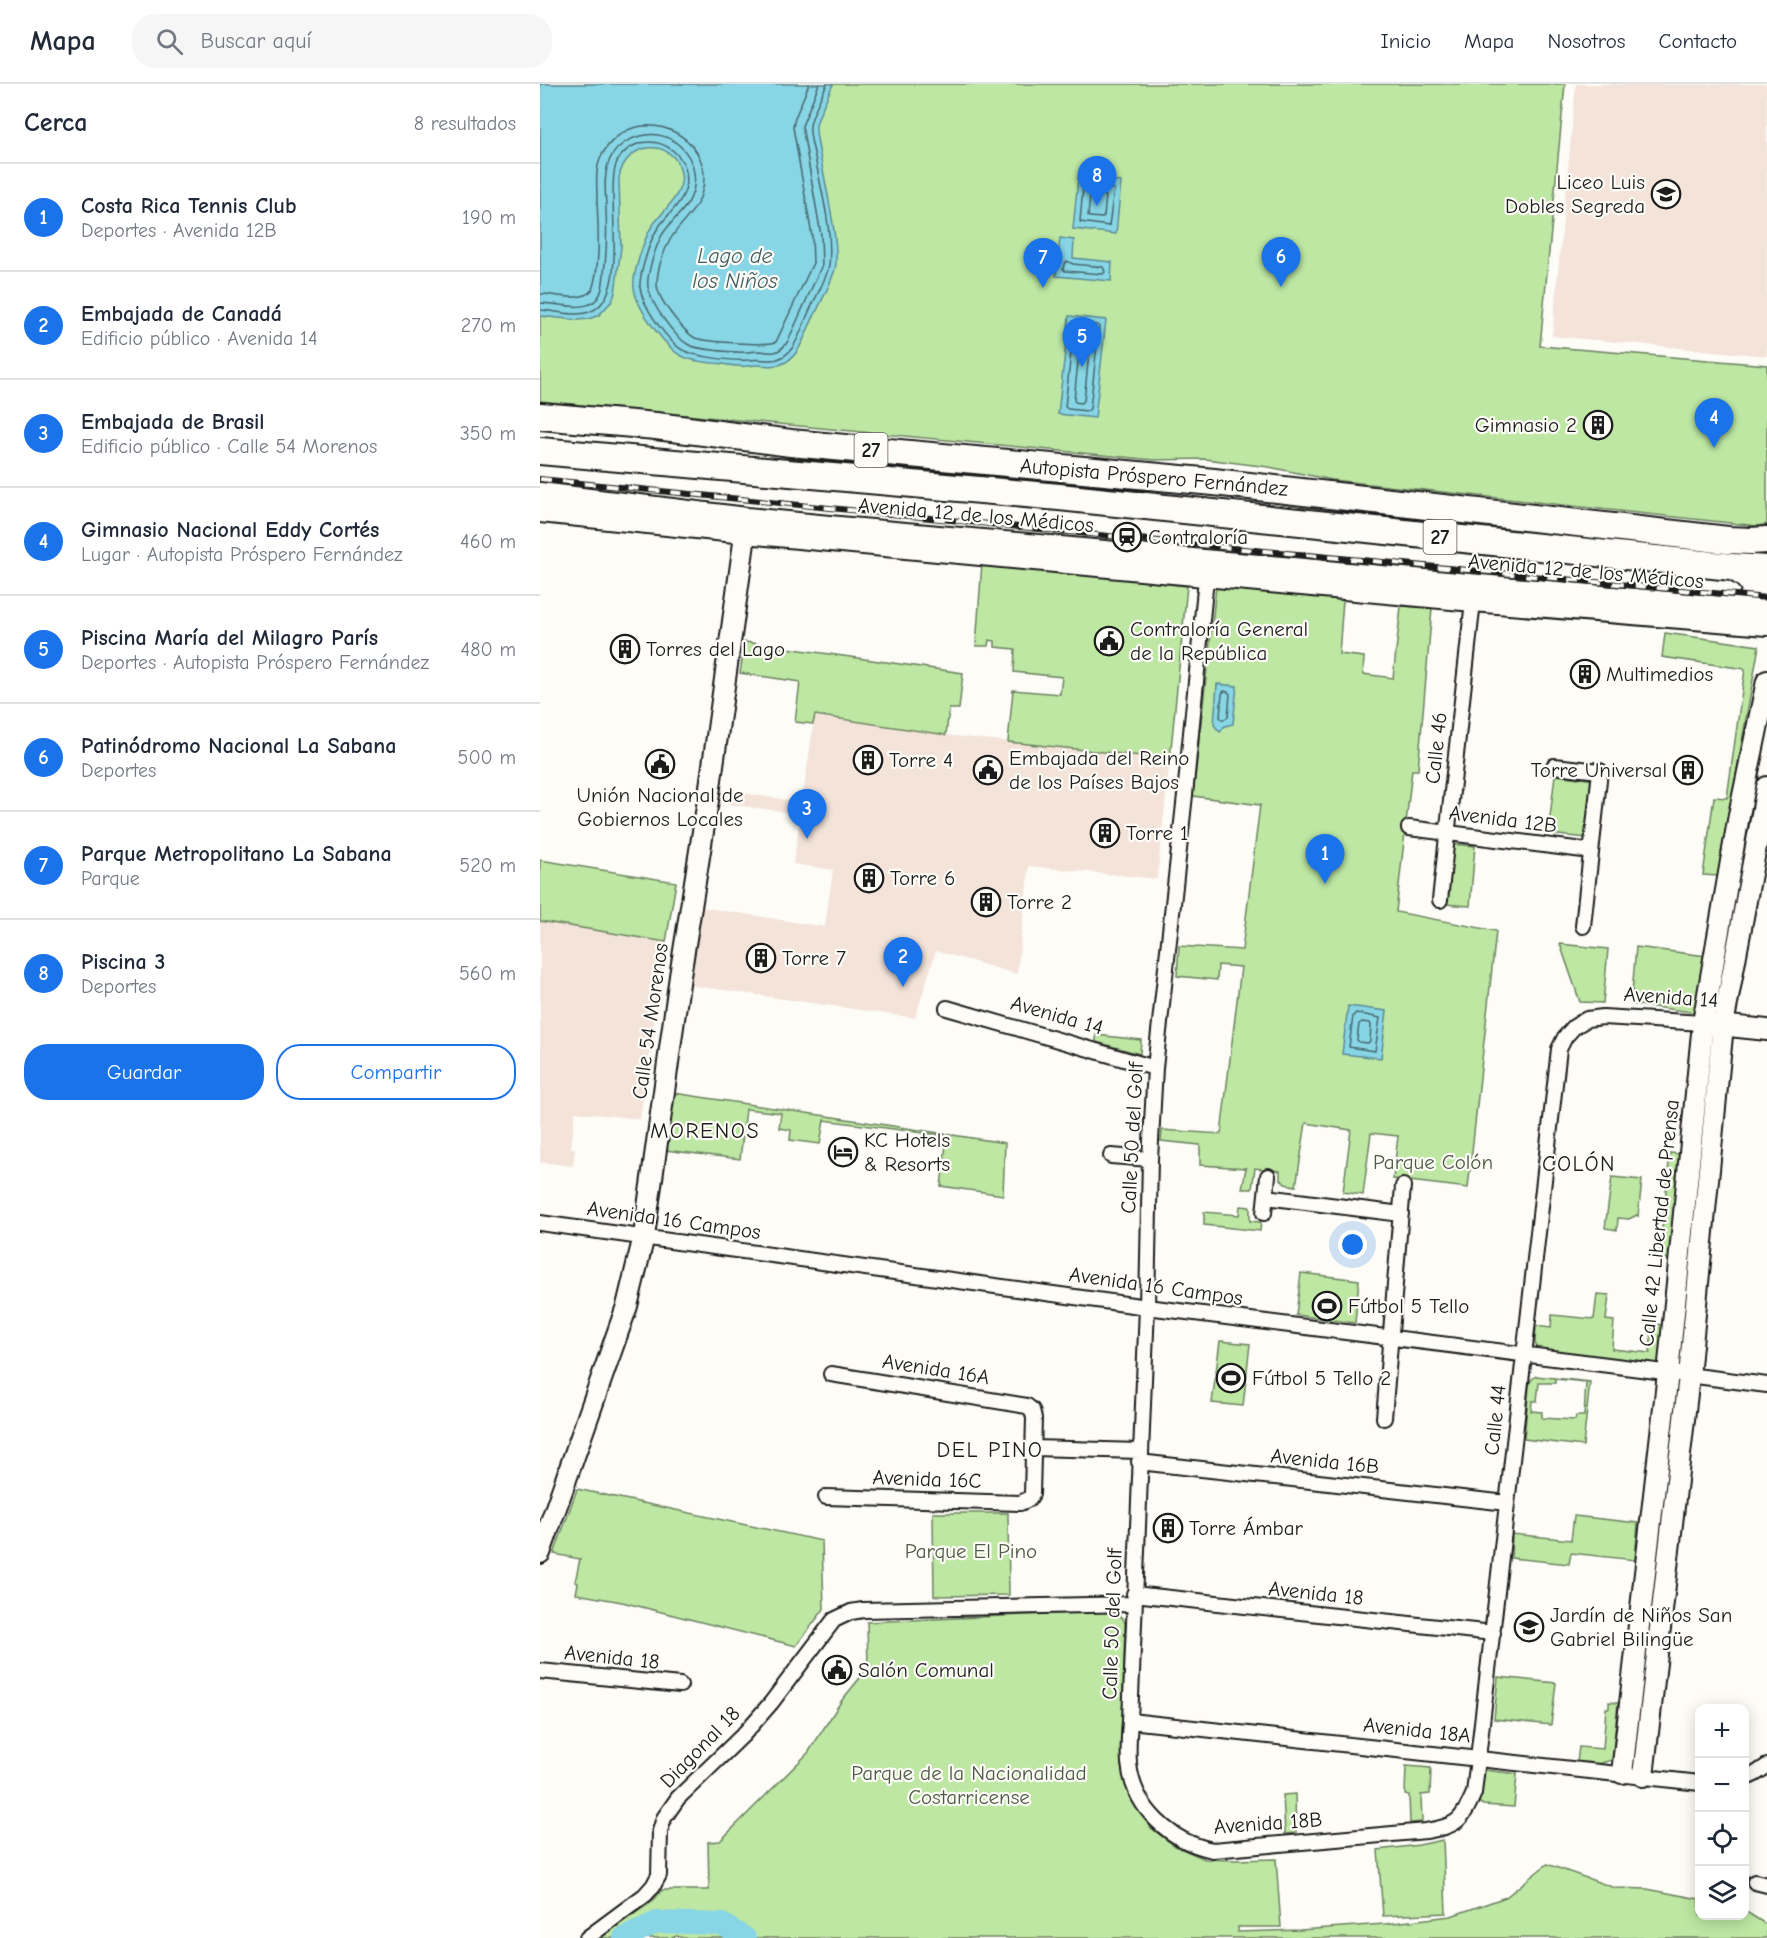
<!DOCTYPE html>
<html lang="es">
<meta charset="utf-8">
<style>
:root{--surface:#fff;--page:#f6f6f7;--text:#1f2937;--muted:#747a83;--line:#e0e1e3;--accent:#1a73e8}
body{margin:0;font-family:"Comic Neue",sans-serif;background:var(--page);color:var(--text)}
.controls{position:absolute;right:18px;bottom:18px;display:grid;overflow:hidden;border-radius:12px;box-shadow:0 3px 15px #0003}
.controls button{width:54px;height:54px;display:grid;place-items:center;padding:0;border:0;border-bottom:2px solid var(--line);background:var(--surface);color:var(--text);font:30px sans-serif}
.you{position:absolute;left:813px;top:1161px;width:21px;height:21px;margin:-15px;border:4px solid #fff;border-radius:50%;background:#1a73e8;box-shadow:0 0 0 9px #1a73e833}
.badge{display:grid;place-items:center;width:39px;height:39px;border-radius:50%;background:var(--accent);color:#fff;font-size:20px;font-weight:700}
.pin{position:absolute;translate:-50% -50px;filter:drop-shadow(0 2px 3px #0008)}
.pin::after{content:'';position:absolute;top:32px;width:21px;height:18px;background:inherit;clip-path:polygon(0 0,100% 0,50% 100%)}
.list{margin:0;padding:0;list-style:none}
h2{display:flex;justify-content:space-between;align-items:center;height:78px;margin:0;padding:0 24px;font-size:26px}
h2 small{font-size:20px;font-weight:400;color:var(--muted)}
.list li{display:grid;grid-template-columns:39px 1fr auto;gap:18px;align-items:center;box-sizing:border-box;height:108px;padding:0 24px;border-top:2px solid var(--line)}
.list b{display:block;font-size:22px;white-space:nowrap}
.list p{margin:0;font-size:20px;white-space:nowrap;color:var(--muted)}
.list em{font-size:20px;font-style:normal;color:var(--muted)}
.actions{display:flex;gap:12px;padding:18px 24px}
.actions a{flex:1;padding:14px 0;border:2px solid var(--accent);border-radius:24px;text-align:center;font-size:21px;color:var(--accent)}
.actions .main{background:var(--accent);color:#fff}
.icon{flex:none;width:33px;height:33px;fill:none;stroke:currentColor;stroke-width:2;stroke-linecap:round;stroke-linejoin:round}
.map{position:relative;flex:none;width:1227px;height:1854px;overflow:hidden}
header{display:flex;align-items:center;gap:36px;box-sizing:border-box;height:84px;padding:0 30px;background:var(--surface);border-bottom:2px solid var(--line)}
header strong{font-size:28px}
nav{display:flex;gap:33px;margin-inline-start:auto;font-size:21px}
.search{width:420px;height:54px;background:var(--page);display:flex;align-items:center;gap:15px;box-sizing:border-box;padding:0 21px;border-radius:24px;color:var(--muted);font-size:22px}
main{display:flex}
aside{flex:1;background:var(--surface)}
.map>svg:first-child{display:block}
.built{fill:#f3e3d9}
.green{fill:#bde7a3;stroke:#6c8260;stroke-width:1.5;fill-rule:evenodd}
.water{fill:#87d5e5;stroke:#5c8b95;stroke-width:1.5}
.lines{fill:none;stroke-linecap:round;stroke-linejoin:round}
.shore{stroke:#47666c;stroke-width:1.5}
.river{stroke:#87d5e5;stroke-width:22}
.street-casing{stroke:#1c1c1c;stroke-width:18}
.secondary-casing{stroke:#1c1c1c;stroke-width:24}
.highway-casing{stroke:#1c1c1c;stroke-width:30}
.street{stroke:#fdfcf7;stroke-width:14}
.secondary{stroke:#fdfcf7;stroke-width:20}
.highway{stroke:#fdfcf7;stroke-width:26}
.rail-casing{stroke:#1c1c1c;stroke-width:6}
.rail{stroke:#fdfcf7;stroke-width:4;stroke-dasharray:11;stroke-linecap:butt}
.labels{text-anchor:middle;stroke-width:4.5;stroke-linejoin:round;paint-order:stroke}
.shield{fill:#fdfcf7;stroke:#605f5e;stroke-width:1.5}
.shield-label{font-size:20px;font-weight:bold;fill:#1c1c1c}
.poi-label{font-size:21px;fill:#1c1c1c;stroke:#fdfcf7;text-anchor:start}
.street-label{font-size:21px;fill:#1c1c1c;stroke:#fdfcf7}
.park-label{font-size:21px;fill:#4c5944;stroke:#fdfcf7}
.water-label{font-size:22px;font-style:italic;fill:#415d62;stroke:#fdfcf7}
.neighbourhood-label{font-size:22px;letter-spacing:1.5px;fill:#1c1c1c;stroke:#fdfcf7}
</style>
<header>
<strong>Mapa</strong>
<div class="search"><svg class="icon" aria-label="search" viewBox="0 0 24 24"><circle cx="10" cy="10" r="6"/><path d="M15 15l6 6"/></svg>Buscar aquí</div>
<nav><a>Inicio</a><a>Mapa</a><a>Nosotros</a><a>Contacto</a></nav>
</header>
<main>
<aside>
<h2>Cerca<small>8 resultados</small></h2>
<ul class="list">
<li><span class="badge">1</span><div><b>Costa Rica Tennis Club</b><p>Deportes · Avenida 12B</p></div><em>190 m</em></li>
<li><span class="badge">2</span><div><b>Embajada de Canadá</b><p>Edificio público · Avenida 14</p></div><em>270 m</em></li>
<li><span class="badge">3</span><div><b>Embajada de Brasil</b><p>Edificio público · Calle 54 Morenos</p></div><em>350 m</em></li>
<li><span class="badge">4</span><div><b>Gimnasio Nacional Eddy Cortés</b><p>Lugar · Autopista Próspero Fernández</p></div><em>460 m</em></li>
<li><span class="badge">5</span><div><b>Piscina María del Milagro París</b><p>Deportes · Autopista Próspero Fernández</p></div><em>480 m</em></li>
<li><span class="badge">6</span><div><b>Patinódromo Nacional La Sabana</b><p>Deportes</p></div><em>500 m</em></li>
<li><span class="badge">7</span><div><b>Parque Metropolitano La Sabana</b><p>Parque</p></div><em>520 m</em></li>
<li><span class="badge">8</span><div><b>Piscina 3</b><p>Deportes</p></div><em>560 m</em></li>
</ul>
<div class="actions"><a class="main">Guardar</a><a>Compartir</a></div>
</aside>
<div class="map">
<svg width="1227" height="1854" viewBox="0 0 1227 1854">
<rect width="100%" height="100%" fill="#fdfcf7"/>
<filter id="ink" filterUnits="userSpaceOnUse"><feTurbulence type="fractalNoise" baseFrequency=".0167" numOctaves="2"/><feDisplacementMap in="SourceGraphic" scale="12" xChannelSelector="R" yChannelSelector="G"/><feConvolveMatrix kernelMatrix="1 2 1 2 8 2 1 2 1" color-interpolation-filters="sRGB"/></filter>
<g filter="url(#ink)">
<path class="built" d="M1036,0h191v272l-215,-20z
M275,631l131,20 224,24 -13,120 -128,-13 -12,108 -81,-23 -21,67 -226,-33 12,-78 124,20 8,-57 -40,-6 8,-50 -82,-11 3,-13 80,12z
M0,837l126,21 -26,177 -65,-7 -4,36h4l-2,18 -32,-4 -1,4z"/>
<path class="green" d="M0,0h1025l-25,262 227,19v159l-9,2 -426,-46 -63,-13 -64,-8 -51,1 -614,-59z
M442,479l205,23 -17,173 -162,-17 5,-52 47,4 2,-17 -48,-5 1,-23 -20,-2v-6l-6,-1 -1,6h-12z
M676,503l127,13 -4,54 25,3 -1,17 30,4 8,-72 31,2 -14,162h-6l-16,142 100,19 -28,257 -75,-9 5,-43 -27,-3 -8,62 -20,-3 8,-62 -45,-7 -10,63 -11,-2 -5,-6v-7l-25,-3 -3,21h-10l4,-21 -46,-3v-20l-39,-4 1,-11 59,4 20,-167 -23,-2 -1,15 -40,-4 2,-30 63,4 18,-145 -67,-9z
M1125,549l94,13 -41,230 -15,-1 11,-78 13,1 18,-129 -83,-12z
M205,558l218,31 -4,36h-10l-3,26 -131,-20 -2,9 -18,-2 5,-40 -60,-9z
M1015,691l40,5 -8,58 -39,-4z
M911,760l24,2 -5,60 -26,-2z
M0,776l136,22 -10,60 -126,-21z
M1020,860l48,5 -5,54 -23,-1z
M1096,863l70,9 -7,57 -68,-9z
M556,951l45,5 -1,14 -44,-12z
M134,1009l331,50 -2,52 -62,-9 6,-50 -123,-16 -4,24 -30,-4 1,-10 -12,-2 2,-15 -35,-4 -6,50 -75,-9z
M1130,1069l10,1 -9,105 -12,-1z
M1072,1093l30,3 -4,36 -1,-1 -8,4 -11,-1 -1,12 -12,-2z
M700,1122l10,1v14l11,1 -1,9 -56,-6v-13l35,3z
M761,1189l58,7 -4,43 -59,-8z
M1057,1210l12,1 -3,25 8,1 -2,28 38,4 2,-29 14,1 -6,37 -7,2 -115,-15 -3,-6 1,-17 15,2 1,-13 42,4z
M680,1257l30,3 -7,62 -31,-3z
M996,1292l54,6 -7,64 -59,-7 5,-53 2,-6zM1015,1295l31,3 -2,34h-8l-1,4 -33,-2v-6l-11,-1 1,-10h5l2,-18h16z
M37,1405l245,52 2,68 -28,37 -174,-44 -46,-8 2,-11 -3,-1 5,-23 -26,-5z
M393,1429h75l1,82 -75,1z
M1034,1432l64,7 -3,37 -64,-7 -2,11 -58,-6 1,-24 59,6z
M572,1527l11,7 2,6 -4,142 30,62 24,18 30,13 29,1 42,-1 5,68h-43v5l62,-2 85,-6 66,-8 55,-19 41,-33 68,24 32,1 52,10 1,17h44l1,-5 22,14v13h-1084l-6,-2 -6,2h-73l54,-36 10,-12h47l-1,-48 12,-1 88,-88 34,-53 26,-32 -1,-46z
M958,1593l58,6 -5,42 -57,-6z
M1069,1618l9,1 -6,57 -14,4 -21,-2 2,-15 24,2 3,-41h3z
M866,1682l25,2 -1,26 -9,1 1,27 -12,1 -1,-28 -4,-1z
M945,1686l32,4 -3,33 -31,-2 -5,-3 3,-28z
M755,1710l1,39 -11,1 -2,-39z
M903,1756l3,73 -63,3 -5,-66 41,-5z"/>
<path class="water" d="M0,0h293c-4,10 -16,33 -17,42 -1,9 6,38 8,49 4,22 16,75 11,94 -6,20 -18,40 -26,58 -7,15 -12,33 -30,38 -7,2 -14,0 -22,0 -6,0 -12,2 -18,1 -9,0 -18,-3 -27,-3 -32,-3 -36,-8 -56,-32 -9,-12 -21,-29 -22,-44 -2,-13 11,-50 18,-61 11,-16 33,-32 29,-53 -7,-36 -56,-33 -62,5l2,69 -6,46 -3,8 -13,14 -10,4 -11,1 -38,-4z
M538,94l43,4 -5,52 -43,-5z
M520,154l14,2 -1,18 39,4 -1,19 -55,-5z
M529,232l37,4 -11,98 -37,-4z
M677,600l20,2 -4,38 -8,2 -5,6 -6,-7z
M808,922l39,5 -6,47 -39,-4z"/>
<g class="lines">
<path class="shore" d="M547,101l27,4 -5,37 -29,-4 3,-35z
M553,109l13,3 -2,20 -2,2 -12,-1 -2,-1 2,-21z
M527,177l6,3 30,3 2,5 -2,2 -38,-3 -2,-2 1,-5z
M0,210c16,0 41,9 52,-4 9,-26 6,-62 5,-90 0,-14 -2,-29 3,-41 6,-14 18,-26 33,-31 40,-12 83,25 68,67 -6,18 -22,29 -31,45 -7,12 -13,30 -13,44 0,15 26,47 38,54 13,4 71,8 81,4l37,-79 -1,-27 -19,-109 2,-9 14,-34
M0,219c17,0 44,10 57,-4 6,-7 6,-17 7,-26 3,-21 3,-42 2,-63 0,-15 -3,-32 2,-46 5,-15 18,-25 33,-28 13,-4 28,0 38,9 17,15 20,39 9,58 -7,11 -19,20 -26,32 -6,11 -16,40 -14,52 3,17 26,50 41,58 7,4 40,7 49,7 8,1 16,-1 23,-1 5,1 9,2 14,1 6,-2 10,-6 13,-11l34,-76 -1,-30 -19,-109 17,-42
M0,226c15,1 35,7 49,2 42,-14 17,-111 26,-144 2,-10 11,-19 20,-23 27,-12 57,13 51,41 -3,18 -21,30 -30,45 -6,10 -17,44 -16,56 2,19 24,48 38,60 11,10 56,14 70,13 8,-1 15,0 23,0 23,0 29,-29 37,-46 5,-12 20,-38 21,-49 4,-36 -8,-74 -14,-108 -2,-9 -6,-21 -5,-31 1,-11 12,-31 17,-42
M537,238l20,3 2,2 -9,82 -3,2 -19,-2 -3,-2 9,-82z
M543,247h6l2,3 -7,67 -3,2 -6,-1 -1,-2 7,-67z
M684,607l4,1 2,2 -2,23 -5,3 -3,-3 2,-23z
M816,929l24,5 -5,33 -26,-4 4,-31z
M822,938l8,1 1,2 -1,16 -2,2 -9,-1 -2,-2 2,-16z"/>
<path class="river" d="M84,1854l33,-16 65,2 23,14"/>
<g class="street-casing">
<path id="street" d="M667,484l-22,227 -30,273 -5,91 -3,148 -17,414c-1,13 -2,28 -1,42 4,45 42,79 84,87l213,-19c31,-5 36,-10 48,-38l85,-744 6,-12 9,-10 13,-8 16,-2 100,6
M1014,682l46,5 -17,155
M869,744l182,23
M900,816l33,-299
M407,924l208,60
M571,1072l39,3
M726,1113l135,17
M724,1129l4,-37
M0,1139l607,84 620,78
M844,1334l19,-232
M494,1364l106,3
M599,1378l368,41
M286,1413l194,6 9,-4 3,-5 2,-76 -2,-8 -5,-4 -196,-32
M594,1510l359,39
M0,1587l140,14
M590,1637l570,62
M1204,1695l11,-5 12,-8
M1215,1798l12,3
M47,1854l58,-43 8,-9 6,-11 1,-44 4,-13 14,-20 65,-63 28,-32 63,-83 17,-8 12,-2 271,-6"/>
</g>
<g class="secondary-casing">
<path id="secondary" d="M0,409l207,25 103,10 917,83
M0,428l205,21 728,68 294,24
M1170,940l57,6
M0,1469l87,-247 17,-70 36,-260 29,-182 38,-273
M1082,1689l46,-400 35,-350 36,-208 28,-134
M1103,1692l46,-400 34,-351 44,-238"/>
</g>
<g class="highway-casing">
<path id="highway" d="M0,332l116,10 135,17 423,39 514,58 23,1 16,-1
M0,367l519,46 673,70 35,2
M1192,483c21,9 33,26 10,42"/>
</g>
<use href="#street" class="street"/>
<use href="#secondary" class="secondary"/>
<use href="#highway" class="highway"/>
<g class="rail-casing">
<path id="rail" d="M0,395l639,64 588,55"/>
</g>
<use href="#rail" class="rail"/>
</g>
</g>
<defs>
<g id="school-ring" transform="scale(1.5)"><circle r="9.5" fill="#fdfcf7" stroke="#1c1c1c" stroke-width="1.5"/><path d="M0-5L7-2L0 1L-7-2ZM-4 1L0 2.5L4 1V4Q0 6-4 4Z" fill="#1c1c1c"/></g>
<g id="building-ring" transform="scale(1.5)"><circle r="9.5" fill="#fdfcf7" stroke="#1c1c1c" stroke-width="1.5"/><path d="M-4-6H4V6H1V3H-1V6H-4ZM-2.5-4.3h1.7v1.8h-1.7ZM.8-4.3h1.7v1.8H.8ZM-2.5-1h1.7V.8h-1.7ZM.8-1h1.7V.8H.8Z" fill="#1c1c1c"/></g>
<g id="station-ring" transform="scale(1.5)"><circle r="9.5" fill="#fdfcf7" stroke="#1c1c1c" stroke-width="1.5"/><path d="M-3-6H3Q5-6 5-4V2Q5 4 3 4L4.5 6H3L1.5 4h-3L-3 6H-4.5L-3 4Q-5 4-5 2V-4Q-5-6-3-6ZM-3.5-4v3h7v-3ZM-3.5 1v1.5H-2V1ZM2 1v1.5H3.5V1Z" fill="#1c1c1c"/></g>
<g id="civic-ring" transform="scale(1.5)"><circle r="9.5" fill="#fdfcf7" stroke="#1c1c1c" stroke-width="1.5"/><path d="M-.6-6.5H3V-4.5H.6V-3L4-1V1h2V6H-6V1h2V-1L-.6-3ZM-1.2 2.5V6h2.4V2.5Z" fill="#1c1c1c"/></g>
<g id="hotel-ring" transform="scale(1.5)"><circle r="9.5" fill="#fdfcf7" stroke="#1c1c1c" stroke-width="1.5"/><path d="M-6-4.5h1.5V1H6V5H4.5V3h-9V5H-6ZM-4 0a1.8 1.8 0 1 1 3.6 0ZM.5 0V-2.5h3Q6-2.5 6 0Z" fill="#1c1c1c"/></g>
<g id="stadium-ring" transform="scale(1.5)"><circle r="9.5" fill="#fdfcf7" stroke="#1c1c1c" stroke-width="1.5"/><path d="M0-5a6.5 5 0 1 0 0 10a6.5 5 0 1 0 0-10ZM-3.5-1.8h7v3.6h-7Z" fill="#1c1c1c"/></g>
</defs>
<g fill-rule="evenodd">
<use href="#school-ring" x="1126" y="110"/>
<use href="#building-ring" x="1058" y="341"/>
<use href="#station-ring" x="587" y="453"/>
<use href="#civic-ring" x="569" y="557"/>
<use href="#building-ring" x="85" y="565"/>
<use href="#building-ring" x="1045" y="590"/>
<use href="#building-ring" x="328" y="676"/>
<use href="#civic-ring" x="120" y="680"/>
<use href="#civic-ring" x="448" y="686"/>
<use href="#building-ring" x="1148" y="686"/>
<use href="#building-ring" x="565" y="749"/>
<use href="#building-ring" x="329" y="794"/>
<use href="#building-ring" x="446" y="818"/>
<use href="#building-ring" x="221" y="874"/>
<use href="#hotel-ring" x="303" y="1068"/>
<use href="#stadium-ring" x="787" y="1222"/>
<use href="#stadium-ring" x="691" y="1294"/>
<use href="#building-ring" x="628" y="1444"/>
<use href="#school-ring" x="989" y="1543"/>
<use href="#civic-ring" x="297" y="1586"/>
</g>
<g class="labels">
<g class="shield">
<rect x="314.5" y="349" width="33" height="34" rx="4.5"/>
<rect x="883.5" y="436" width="33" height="34" rx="4.5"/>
</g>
<g class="shield-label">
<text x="331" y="373">27</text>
<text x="900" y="460">27</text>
</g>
<g class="poi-label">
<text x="1105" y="105" text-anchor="end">Liceo Luis<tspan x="1105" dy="24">Dobles Segreda</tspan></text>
<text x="1037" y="348" text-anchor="end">Gimnasio 2</text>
<text x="608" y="460">Contraloría</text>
<text x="590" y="552">Contraloría General<tspan x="590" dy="24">de la República</tspan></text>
<text x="106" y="572">Torres del Lago</text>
<text x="1066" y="597">Multimedios</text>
<text x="469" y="681">Embajada del Reino<tspan x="469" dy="24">de los Países Bajos</tspan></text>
<text x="349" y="683">Torre 4</text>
<text x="1127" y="693" text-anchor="end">Torre Universal</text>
<text x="120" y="718" text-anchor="middle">Unión Nacional de<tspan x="120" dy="24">Gobiernos Locales</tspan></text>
<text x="586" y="756">Torre 1</text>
<text x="350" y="801">Torre 6</text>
<text x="467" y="825">Torre 2</text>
<text x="242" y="881">Torre 7</text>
<text x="324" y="1063">KC Hotels<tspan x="324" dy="24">&amp; Resorts</tspan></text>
<text x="808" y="1229">Fútbol 5 Tello</text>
<text x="712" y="1301">Fútbol 5 Tello 2</text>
<text x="649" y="1451">Torre Ámbar</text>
<text x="1010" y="1538">Jardín de Niños San<tspan x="1010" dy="24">Gabriel Bilingüe</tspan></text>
<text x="318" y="1593">Salón Comunal</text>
</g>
<g class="street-label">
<text transform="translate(614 393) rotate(5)" y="7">Autopista Próspero Fernández</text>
<text transform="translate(436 431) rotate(5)" y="7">Avenida 12 de los Médicos</text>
<text transform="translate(1046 487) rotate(5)" y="7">Avenida 12 de los Médicos</text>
<text transform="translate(896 664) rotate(-84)" y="7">Calle 46</text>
<text transform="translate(963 735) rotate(7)" y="7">Avenida 12B</text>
<text transform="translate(1131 913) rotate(4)" y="7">Avenida 14</text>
<text transform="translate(517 931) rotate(16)" y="7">Avenida 14</text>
<text transform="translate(110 937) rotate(-82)" y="7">Calle 54 Morenos</text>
<text transform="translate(592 1054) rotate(-87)" y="7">Calle 50 del Golf</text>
<text transform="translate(134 1136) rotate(8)" y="7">Avenida 16 Campos</text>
<text transform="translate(1119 1139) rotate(-84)" y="7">Calle 42 Libertad de Prensa</text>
<text transform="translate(616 1202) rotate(8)" y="7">Avenida 16 Campos</text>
<text transform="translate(396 1285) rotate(9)" y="7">Avenida 16A</text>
<text transform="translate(955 1336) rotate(-84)" y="7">Calle 44</text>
<text transform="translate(785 1377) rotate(6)" y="7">Avenida 16B</text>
<text transform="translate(387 1395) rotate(2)" y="7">Avenida 16C</text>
<text transform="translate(776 1509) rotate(6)" y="7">Avenida 18</text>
<text transform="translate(572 1540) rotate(-88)" y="7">Calle 50 del Golf</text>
<text transform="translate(72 1573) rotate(6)" y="7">Avenida 18</text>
<text transform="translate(877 1646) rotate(6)" y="7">Avenida 18A</text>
<text transform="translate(160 1663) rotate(-46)" y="7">Diagonal 18</text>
<text transform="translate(728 1739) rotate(-4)" y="7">Avenida 18B</text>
</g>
<g class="park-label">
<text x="893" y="1085">Parque Colón</text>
<text x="431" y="1474">Parque El Pino</text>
<text x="429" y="1696">Parque de la Nacionalidad<tspan x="429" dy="24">Costarricense</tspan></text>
</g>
<g class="water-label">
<text x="195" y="179">Lago de<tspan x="195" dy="25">los Niños</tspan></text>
</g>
<g class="neighbourhood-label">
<text x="165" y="1054">MORENOS</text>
<text x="1039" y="1087">COLÓN</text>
<text x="450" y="1373">DEL PINO</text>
</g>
</g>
</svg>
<div class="controls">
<button>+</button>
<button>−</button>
<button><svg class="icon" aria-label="locate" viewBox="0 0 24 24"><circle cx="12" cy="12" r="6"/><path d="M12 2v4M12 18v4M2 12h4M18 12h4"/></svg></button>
<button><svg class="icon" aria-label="layers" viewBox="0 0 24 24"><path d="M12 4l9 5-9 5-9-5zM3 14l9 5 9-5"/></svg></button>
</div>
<div class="you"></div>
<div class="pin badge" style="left:785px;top:800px">1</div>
<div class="pin badge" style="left:363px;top:903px">2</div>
<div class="pin badge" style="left:267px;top:755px">3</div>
<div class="pin badge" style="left:1174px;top:364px">4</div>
<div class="pin badge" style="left:542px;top:283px">5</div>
<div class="pin badge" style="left:741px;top:203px">6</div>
<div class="pin badge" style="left:503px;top:204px">7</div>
<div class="pin badge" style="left:557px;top:122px">8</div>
</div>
</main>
